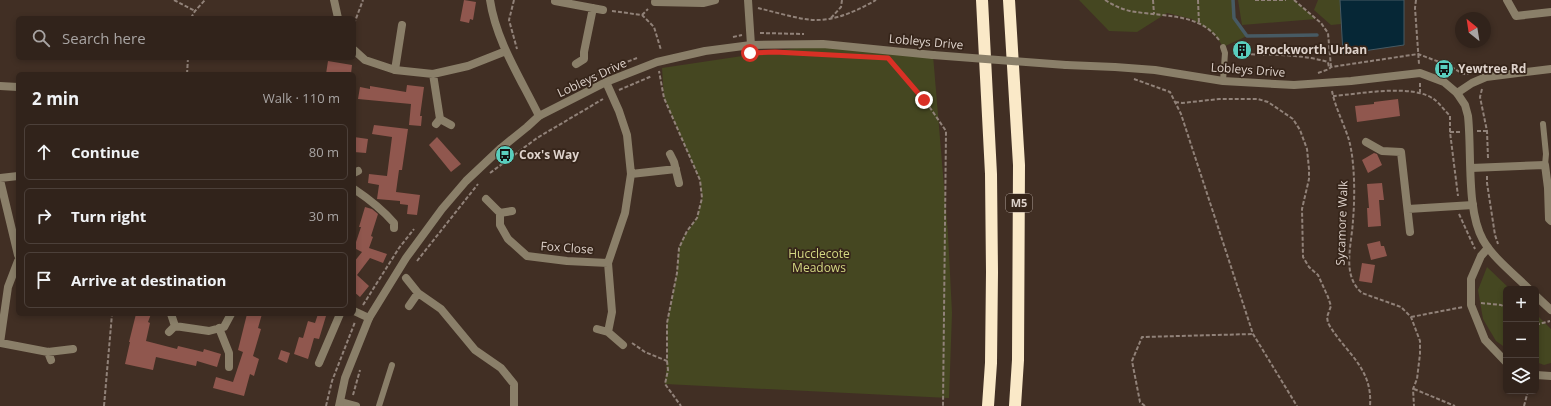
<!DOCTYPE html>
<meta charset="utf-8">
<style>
:root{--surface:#31231b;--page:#392b24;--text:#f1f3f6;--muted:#a8a4a3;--line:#4c403a}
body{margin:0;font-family:"Open Sans",sans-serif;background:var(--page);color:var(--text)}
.controls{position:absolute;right:12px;bottom:12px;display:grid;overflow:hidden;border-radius:6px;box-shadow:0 2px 6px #0003}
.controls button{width:36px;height:36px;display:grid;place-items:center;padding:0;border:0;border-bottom:1px solid var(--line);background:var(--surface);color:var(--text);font:20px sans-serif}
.compass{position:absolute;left:1455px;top:12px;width:36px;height:36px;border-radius:50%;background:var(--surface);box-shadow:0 2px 6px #0003;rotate:330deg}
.stop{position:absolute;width:12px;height:12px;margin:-9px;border:3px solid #d93025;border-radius:50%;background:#fff}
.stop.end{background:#d93025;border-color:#fff;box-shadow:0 1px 4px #0008}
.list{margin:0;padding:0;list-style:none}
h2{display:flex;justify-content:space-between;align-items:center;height:52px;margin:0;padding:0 16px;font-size:17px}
h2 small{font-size:13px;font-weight:400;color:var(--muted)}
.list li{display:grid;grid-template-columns:26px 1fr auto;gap:12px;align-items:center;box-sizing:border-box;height:56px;margin:0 8px 8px;padding:0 8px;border:1px solid var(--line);border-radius:6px}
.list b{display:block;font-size:15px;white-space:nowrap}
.list em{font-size:13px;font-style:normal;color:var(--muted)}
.icon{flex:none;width:22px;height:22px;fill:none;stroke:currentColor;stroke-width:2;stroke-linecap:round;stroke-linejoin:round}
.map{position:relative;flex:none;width:1551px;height:406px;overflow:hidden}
.search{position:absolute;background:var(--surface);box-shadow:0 2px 6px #0003;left:16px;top:16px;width:340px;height:44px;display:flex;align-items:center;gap:10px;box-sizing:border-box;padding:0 14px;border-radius:6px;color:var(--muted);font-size:15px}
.panel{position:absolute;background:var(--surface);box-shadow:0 2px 6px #0003;left:16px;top:72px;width:340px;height:244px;border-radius:6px}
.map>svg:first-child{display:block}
.green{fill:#454721}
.water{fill:#062736;stroke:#475a63}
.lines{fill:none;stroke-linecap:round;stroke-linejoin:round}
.stream{stroke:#475a63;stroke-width:3.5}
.building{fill:#90574e}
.path{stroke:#918279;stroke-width:2;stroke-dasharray:4 2;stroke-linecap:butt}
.service{stroke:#8a7f69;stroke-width:6}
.minor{stroke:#8a7f69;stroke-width:8}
.tertiary{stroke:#8a7f69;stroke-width:8}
.motorway{stroke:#fae9c8;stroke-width:12}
.tertiary-bridge{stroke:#8a7f69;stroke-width:8}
.route{stroke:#d93025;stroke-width:5}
.labels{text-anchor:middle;stroke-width:3.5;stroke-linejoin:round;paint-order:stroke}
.shield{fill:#36251a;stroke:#ac9e96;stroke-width:1}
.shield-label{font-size:11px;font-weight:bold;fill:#ded2cb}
.street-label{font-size:12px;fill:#ded2cb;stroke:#36251a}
.poi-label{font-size:12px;font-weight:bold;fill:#ded2cb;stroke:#36251a;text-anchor:start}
.park-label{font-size:12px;fill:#d3d782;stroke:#36251a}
</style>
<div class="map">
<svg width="1551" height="406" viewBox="0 0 1551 406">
<rect width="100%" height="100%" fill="#412f24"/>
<path class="green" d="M1079,0h153l2,18 13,18 -24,11c-6,-11 -13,-18 -24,-23v-7l-1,6 -6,-4 -25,-6 -30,19 -28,-1z
M1238,0h56l22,19 -74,6z
M1318,0h22l1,24 -10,1 -17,-15z
M823,44l110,11 15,179 4,79 -3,85 -284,-14 3,-33 -1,-28 10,-50 2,-25 3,-9 15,-21 5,-20 -2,-18 -36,-82 -2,-30z
M1487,267l23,22h-4v59l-10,-7 -13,-22 -5,-29z
M1536,314l15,15v34l-7,2 -8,-3z"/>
<path class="water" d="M1340,0h64v45l-61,9z"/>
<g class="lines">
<path class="stream" d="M1233,0l1,18 13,18 70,-1"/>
</g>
<path class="building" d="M464,0l12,2 -3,18 -3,-1 -1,4 -9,-2z
M328,61l24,4 -1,9h-25z
M407,85l17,2 -4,29h2l-1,10 -12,-1 2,-21 -53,-5 2,-12 10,2v-3l36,6z
M1398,99l2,17 -43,6 -2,-16 19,-2v-2z
M374,125l34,4 -6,41h-3l-3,22 24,3 -3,20 -10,-1 1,-9 -8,-1v-3l-23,-2 2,-14 -11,-2 1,-9 18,2 5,-39 -20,-3z
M354,137l14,2 -2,14 -12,-1z
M437,137l24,27 -10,8 -22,-27z
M1374,153l3,1 5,11 -14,8 -6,-13z
M1382,183l2,17h-5l2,26 -13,1 -1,-19h2l-2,-24z
M365,207l7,2 6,5 -7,22 2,1 -4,11 18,6 -4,9 -13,-5 -13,17 12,11 -9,11 -6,-5v-30l8,-10 -8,-4 7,-21h-2z
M1380,241l1,5h3l3,10 -16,4 -4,-16z
M1362,263l13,2 -3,18 -13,-2z
M136,314h15l-3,8 2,1 -4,18 31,8 1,-3 25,6 1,-3 17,5 -4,13 -20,-6 -1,5 -40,-9 -3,13 -28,-6 5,-22h-1z
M247,314h15l-4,14 3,1 -8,27 6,3 -5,17 -4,-2 -6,22 -31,-8 3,-11 17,5 10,-30 -5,-2z
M318,314l8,2 -7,23 -5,-1 -6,21 -14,-5 5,-17 4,1 5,-17 7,2z
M281,350l9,3 -3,10 -9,-4z"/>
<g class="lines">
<path class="path" d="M174,0l21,11
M514,0l-5,20 8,29
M1105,0c8,5 16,9 25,11 31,6 69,1 89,29
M1153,0l1,14
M1198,0l1,24
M1255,0h31
M1294,0l27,23 7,10 3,34
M1416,0l-1,8 4,56
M758,8c17,4 36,10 54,12 23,1 45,-9 64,-20
M612,11l30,4 12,12 7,23
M642,15l6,-6
M191,18l4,-7 10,-11
M831,18l10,-11 1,-7
M354,24l9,-24
M760,33l44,1
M733,37l9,-2
M1233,54c32,1 64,-1 95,8l1,6
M891,61l33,38 22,32 -3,275
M611,68l26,-10
M1318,73l11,-4 2,-2 87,-13 32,12 13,8h6
M187,74l1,-16
M1134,79l36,13 11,22 72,220 44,72
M582,82l20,-10
M1420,83v9
M1482,89l-2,8 7,34 1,27
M619,90l33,-14
M1332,91c3,16 12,33 17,49 6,22 6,58 4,80 -1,24 -12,55 9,73l39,14 10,10 9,24v13l-3,25 -4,10 1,17
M1333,96c27,-2 81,-13 102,4 5,4 10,11 15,16v16l8,64
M1175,102l7,1 37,-4h39l10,3 25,17 7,11 7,19 2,20v10l-7,30 1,48 6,10 9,8 10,22 3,9 -4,11 1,6c17,30 45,44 42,83
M1477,131h10
M1450,132h11
M490,173l47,-35 66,-39
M1487,176v7l8,52 3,9
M1459,214l16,35
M417,261l61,-77
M1481,303l20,2 5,3
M363,305l36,-57 15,-19
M1411,317l52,-10
M1536,323l3,1 11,-3
M1536,341l1,4v20
M632,343l13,9 22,9v-38l10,-50 2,-25 8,-17 10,-13 5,-20 -2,-18 -36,-82 -5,-27
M667,361l1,9 -3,14 16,22
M1414,389l41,17
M353,395l7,-25
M104,406l8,-92
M326,406l6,-25 23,-59
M1145,406l-5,-4 -8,-41 10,-24 111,-3
M1524,406l4,-15"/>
<path class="service" d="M1223,47l2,6 -2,28
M1543,124l3,30 -1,11
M379,406l13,-41"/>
<path class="minor" d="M334,0l4,18
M490,0c6,41 31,79 49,116
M748,0l3,45
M1507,0l9,16 35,-4
M555,1l48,9
M655,2l48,1 12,-3
M354,50l11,10 30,10 38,4 35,-8 38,-15
M576,64l8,-5v-7l9,-44
M395,70l7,-45
M433,74l7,45 -4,5
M606,82l13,29 8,24 4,39 -6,39 -17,50 4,49 -4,20
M0,86l18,1
M1457,93l15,-10 14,-6 65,-8
M440,119l11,6
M1366,142l16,9 19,1 9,80
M670,154l4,8 5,21
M1471,168l74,-3 3,23 1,31 2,2
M354,173l4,-2
M631,174l45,-5
M0,178l18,-2
M0,180l18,75
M354,189c15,10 28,20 40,34v5
M486,199l14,14v12l8,14 19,17 40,5 41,2
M1408,209l65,-4
M500,213l12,-2
M1488,248l-7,8 -10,23v26l14,35 21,22
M406,278l12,15 23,16 34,41 26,18 13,16v22
M409,306l9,-13
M354,311l15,7
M175,326l34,5 15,-4 7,-13
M219,328l10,25v14
M597,329l11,3 15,13
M169,332l6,-6 -4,-12
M0,343l8,-56 10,-26
M1,343l47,9 25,-3
M48,352l3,8
M319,363l21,-49
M1536,375l15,1
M341,402l15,4"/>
<path class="tertiary" d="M1066,65l49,2 40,3 68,11 71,4 57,-4 69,-8 24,9 13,11 8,12 3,11c4,36 -2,94 15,124 10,18 32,35 46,49
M1536,296l15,14
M339,406l6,-28 24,-60 37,-60 36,-49 24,-28 35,-33 26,-21 12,-11 67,-34 51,-20 48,-11 46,-6 72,-1 110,11"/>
<path class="motorway" d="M982,0l9,174 1,98 -1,91 -3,43
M1009,0l10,165 -1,195 -3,46"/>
<path class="tertiary-bridge" d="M933,55l133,10"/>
</g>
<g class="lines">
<path class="route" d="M750,53l25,-1 113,6 36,42"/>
</g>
<defs>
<g id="building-disc" transform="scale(1)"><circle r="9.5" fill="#59cebe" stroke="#36251a"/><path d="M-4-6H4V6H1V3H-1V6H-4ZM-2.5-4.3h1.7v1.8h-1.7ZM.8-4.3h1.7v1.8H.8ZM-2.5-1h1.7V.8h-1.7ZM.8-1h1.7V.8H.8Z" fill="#111"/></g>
<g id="bus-disc" transform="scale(1)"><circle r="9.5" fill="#59cebe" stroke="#36251a"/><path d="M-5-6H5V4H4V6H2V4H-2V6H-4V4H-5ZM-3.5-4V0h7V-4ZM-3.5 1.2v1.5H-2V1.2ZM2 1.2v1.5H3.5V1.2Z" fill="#111"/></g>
</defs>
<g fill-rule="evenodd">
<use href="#building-disc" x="1242" y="50"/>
<use href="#bus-disc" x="1444" y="69"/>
<use href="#bus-disc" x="505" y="155"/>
</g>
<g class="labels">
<rect class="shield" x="1006" y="194" width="26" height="18" rx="3"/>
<g class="shield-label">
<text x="1019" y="207">M5</text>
</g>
<g class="street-label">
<text transform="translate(926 42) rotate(5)" y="4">Lobleys Drive</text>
<text transform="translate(1248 70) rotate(4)" y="4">Lobleys Drive</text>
<text transform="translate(592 78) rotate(-25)" y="4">Lobleys Drive</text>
<text transform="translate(1342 223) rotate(-88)" y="4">Sycamore Walk</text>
<text transform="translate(567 248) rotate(4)" y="4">Fox Close</text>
</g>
<g class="poi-label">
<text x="1256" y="54">Brockworth Urban</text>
<text x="1458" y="73">Yewtree Rd</text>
<text x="519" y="159">Cox's Way</text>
</g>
<g class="park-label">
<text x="819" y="258">Hucclecote<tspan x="819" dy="14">Meadows</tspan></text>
</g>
</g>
</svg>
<div class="controls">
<button>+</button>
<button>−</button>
<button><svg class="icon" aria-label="layers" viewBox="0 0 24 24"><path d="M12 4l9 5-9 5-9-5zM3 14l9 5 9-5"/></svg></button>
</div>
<svg class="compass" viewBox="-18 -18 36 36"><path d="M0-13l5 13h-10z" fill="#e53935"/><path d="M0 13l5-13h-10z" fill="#a8a4a3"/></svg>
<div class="stop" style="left:750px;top:53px"></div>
<div class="stop end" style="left:924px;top:100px"></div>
<div class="search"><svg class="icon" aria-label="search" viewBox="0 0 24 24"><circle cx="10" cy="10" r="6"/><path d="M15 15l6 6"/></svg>Search here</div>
<section class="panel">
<h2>2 min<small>Walk · 110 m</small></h2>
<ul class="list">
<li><svg class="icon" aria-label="ahead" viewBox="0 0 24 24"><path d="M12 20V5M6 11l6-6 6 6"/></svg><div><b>Continue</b></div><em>80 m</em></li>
<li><svg class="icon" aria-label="right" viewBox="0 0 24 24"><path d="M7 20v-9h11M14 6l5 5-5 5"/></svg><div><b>Turn right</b></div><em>30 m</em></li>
<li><svg class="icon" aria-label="arrive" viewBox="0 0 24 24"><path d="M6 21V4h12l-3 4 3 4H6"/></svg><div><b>Arrive at destination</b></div></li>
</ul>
</section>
</div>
